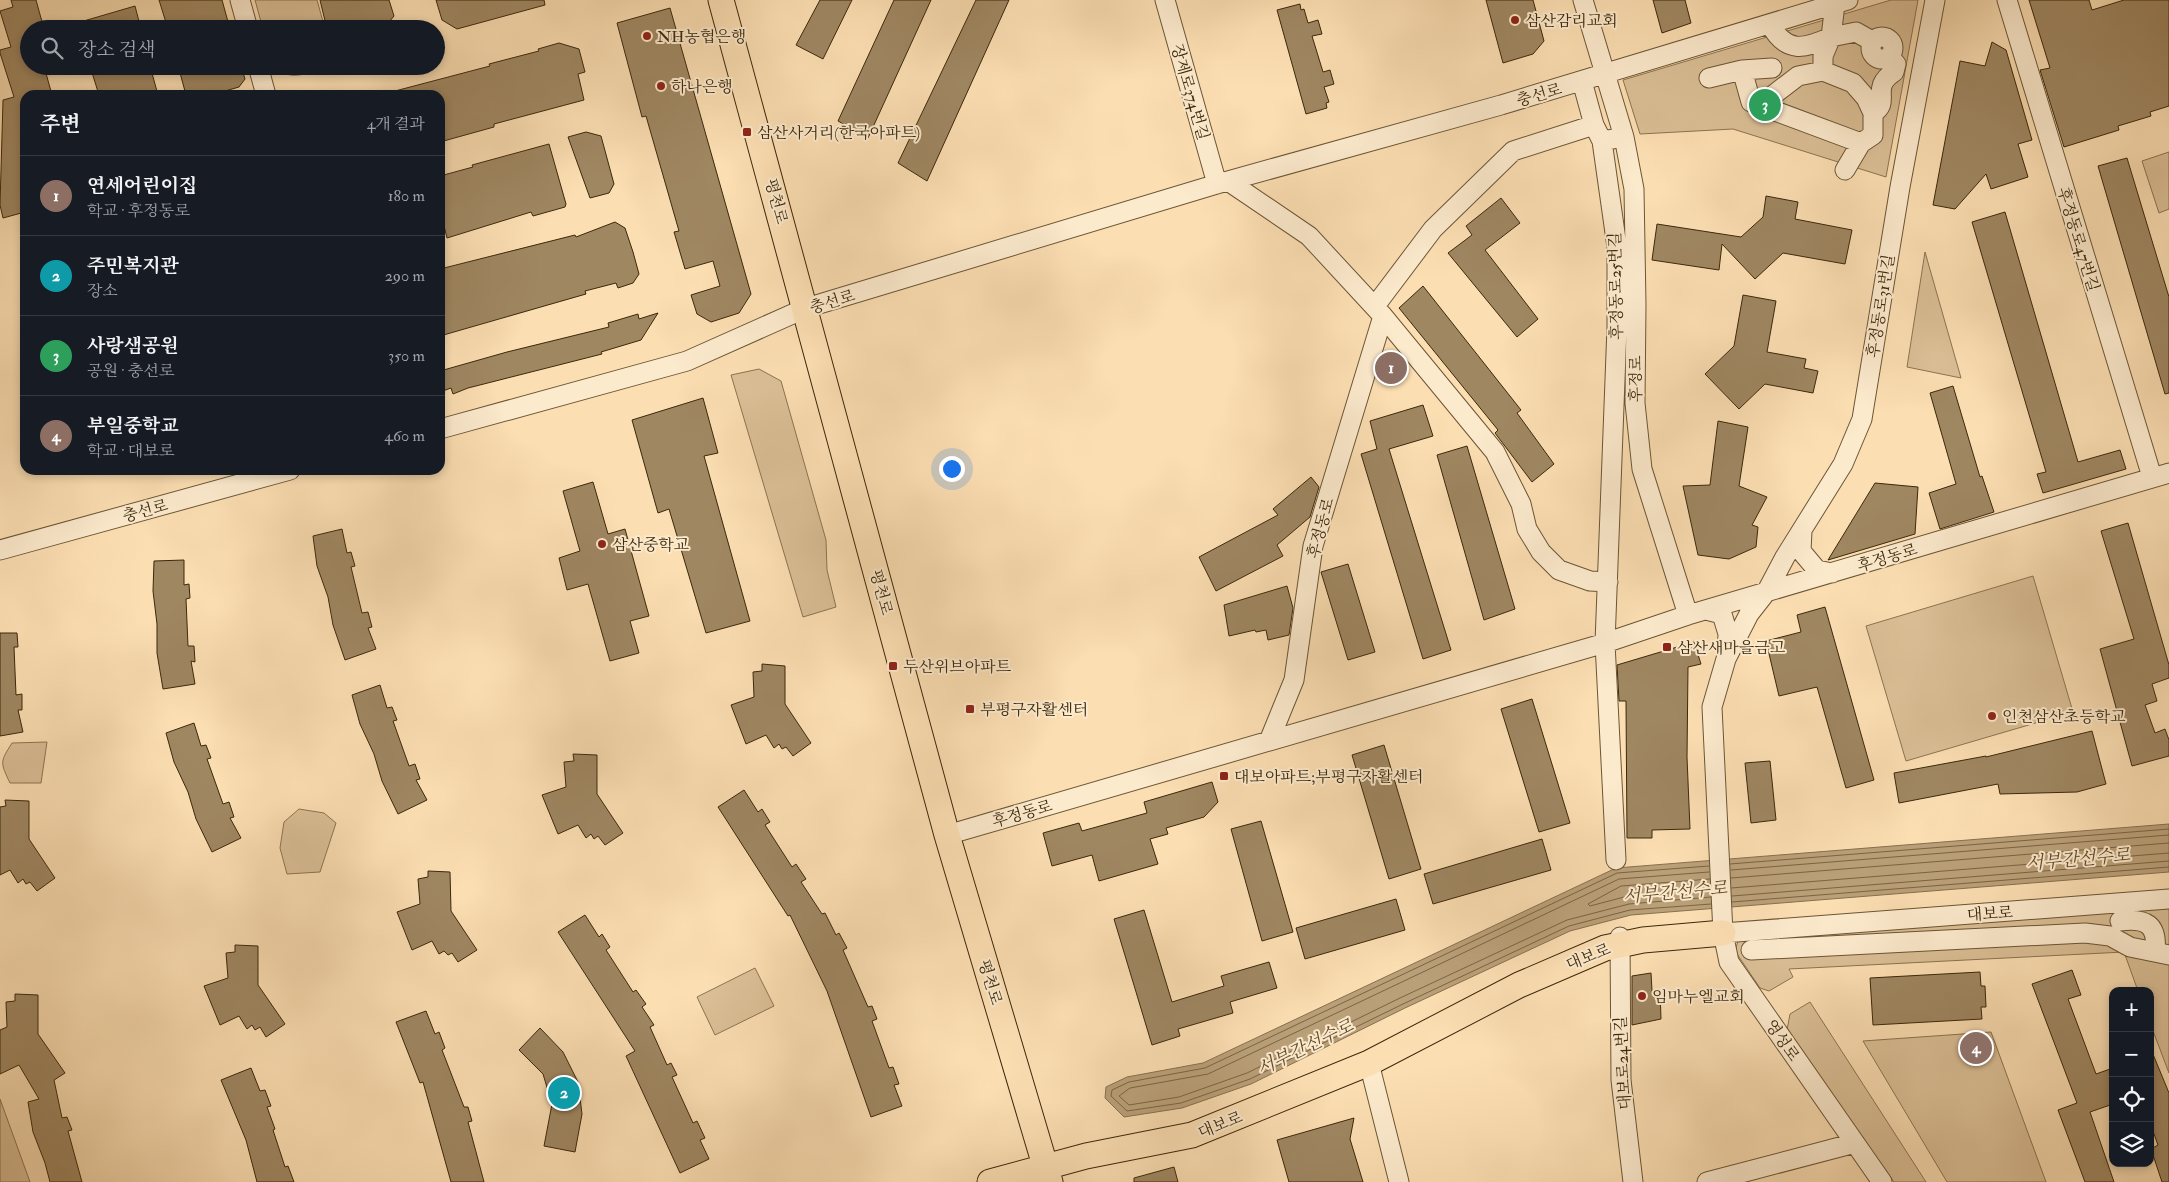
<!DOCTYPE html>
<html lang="ko">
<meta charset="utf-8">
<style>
:root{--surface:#171b24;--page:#20242c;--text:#f1f3f6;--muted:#9ea1a6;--line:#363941;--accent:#c59692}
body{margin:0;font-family:"IM FELL Double Pica","Noto Serif KR",serif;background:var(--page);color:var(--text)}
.controls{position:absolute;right:15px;bottom:15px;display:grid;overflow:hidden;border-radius:10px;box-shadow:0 2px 8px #0003}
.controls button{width:45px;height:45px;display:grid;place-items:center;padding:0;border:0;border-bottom:1px solid var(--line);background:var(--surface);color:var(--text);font:25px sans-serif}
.you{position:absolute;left:951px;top:468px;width:18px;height:18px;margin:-12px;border:4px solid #fff;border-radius:50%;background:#1a73e8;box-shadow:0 0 0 8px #1a73e833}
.badge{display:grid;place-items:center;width:32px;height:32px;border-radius:50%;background:var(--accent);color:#fff;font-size:16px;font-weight:700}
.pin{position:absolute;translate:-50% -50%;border:2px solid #fff;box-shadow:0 1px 5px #0006}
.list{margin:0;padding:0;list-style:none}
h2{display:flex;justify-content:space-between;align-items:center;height:65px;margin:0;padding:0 20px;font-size:21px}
h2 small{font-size:16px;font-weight:400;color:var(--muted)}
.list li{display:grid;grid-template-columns:32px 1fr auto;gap:15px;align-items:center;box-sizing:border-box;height:80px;padding:0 20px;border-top:1px solid var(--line)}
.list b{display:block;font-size:19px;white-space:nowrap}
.list p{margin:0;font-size:16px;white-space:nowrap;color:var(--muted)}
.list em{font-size:16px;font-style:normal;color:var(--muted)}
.icon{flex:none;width:28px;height:28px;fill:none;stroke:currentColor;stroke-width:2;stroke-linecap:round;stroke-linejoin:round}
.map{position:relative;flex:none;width:2169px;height:1182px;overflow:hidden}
.search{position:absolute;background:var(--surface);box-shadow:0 2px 8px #0003;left:20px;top:20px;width:425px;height:55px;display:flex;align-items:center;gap:12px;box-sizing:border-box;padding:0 18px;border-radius:28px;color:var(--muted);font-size:19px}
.panel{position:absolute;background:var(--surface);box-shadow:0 2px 8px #0003;left:20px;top:90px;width:425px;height:385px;border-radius:15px}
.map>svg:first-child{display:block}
.green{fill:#dbbf96;stroke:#8c7450}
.water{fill:#baa079;stroke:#88704d}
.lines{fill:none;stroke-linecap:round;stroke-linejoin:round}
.shore{stroke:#7b6442;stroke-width:1}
.building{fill:#9f8762;stroke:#3c280b}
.minor-casing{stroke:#6c5635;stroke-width:21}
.major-casing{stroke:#3c280b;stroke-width:27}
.minor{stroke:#fceacd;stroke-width:19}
.major{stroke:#fbdeb2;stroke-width:25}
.poi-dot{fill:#8f2418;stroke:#fceacd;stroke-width:2}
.labels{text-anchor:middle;stroke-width:4;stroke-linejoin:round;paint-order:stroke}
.poi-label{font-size:16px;fill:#3c280b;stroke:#fceacd;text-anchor:start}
.street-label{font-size:16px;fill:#3c280b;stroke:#fceacd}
.water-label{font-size:18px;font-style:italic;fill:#624c2c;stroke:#fceacd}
</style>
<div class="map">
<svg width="2169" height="1182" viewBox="0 0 2169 1182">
<rect width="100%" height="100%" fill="#fbdeb2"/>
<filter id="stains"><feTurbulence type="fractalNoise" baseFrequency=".004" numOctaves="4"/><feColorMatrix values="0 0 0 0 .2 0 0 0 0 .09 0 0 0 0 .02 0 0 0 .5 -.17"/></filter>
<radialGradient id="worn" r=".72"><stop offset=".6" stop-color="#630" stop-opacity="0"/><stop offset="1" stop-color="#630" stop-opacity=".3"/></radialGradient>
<path class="green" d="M255,0h62l8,29h-62z
M1891,0h27l-32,177 -153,-48 -93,5 -17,-54z
M276,66h54c-17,5 -42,18 -54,0z
M2169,152v57l-10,4 -17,-52z
M1925,252l36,126 -54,-11z
M759,369l22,12 45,159 1,30 9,37 -33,10 -72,-242z
M2033,576l40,136 -167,49 -40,-135z
M47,742l-6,41h-31c-10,-21 -10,-21 2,-40z
M299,809l25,4 12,10 -16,49 -33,2 -7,-26 4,-26z
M2169,908v165l-19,-50v-32h-12l-14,-39 -335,17 4,8 -24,14 -9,-3 -25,-37 5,-17z
M755,968l19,38 -59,29 -18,-38z
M1810,1002l116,180h-32l-107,-152 3,-16z
M1991,1032l55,150h-99l-84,-141z
M0,1099l30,83h-30z"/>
<path class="water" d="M2169,824v48l-538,43 -61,16 -165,77 -154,76 -69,24 -58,9 -19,-19 1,-11 21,-10 76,-14 413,-195z"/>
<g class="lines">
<path class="shore" d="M1730,864l439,-35
M1709,866l-92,7 -412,195 -76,14 -17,8 -1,6 16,15 54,-8 69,-24 153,-75 166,-78 61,-16 81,-6
M1731,870l438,-35
M1709,872l-90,7 -411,195 -78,14 -11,8 10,9 50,-8 68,-24 153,-75 167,-78 62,-16 82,-7
M1731,878l438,-35
M1710,879l-89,7 -33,18 2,2 38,-10 82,-6
M1731,888l438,-35
M1732,896l437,-35
M1732,902l437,-35"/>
</g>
<path class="building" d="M11,0h25l8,29h-15v37h15l8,29h-27v117l-22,6 -3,-13 3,-105 11,-3 -14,-44v-3l11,-3 -11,-36 13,-4z
M159,0h63l8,29h-62z
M320,0h69l5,16 -5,6 8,7h-70z
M436,0h108l1,5 -88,24 -15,-9z
M820,0h32l-29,59 -27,-14z
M894,0h37l-63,138 -30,-17z
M976,0h33l-82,181 -29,-18z
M1486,0h47l11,41 -11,13 -30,9z
M1653,0h32l6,23 -29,10z
M2029,0h60l3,10 32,-10h45v106l-19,6 1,4 -33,10 1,4 -55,17 -24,-77 10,-2z
M1300,4l1,6 3,-1 4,14 10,-3 4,14 -10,2 11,36 7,-2 4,14 -10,3 5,15 -3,1 1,5 -21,6 -29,-104z
M135,6l6,23h-70l-1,-4z
M670,8l81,286 -12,19 -28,9 -14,-8 -6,-19 29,-9 -7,-25 -28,8 -11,-37 5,-1 -33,-115 -4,1 -25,-94z
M1992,42l14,8 26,90 -14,4 10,33 -37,12 -5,-15 -31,35 -22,-4 27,-144 25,5z
M559,43l20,6 6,23 -7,2 6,26 -90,24v3l-54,15v-47h-44l-1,-4 95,-25 -1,-2 50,-13 -1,-2z
M90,66h60l8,29h-59z
M187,66h54l4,13 -6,8 -28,8h-25l-7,-26z
M586,132l15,4 13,48 -5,9 -19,5 -22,-61z
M549,144l17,60 -1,3 -32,9 -2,-4 -84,26 -7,-28v-34l33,-9 -1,-2z
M2127,158l42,139v96l-4,1 -67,-228z
M1766,196l32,6 -3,17 57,11 -7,34 -62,-11 -28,26 -33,-35 -3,26 -67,-10 5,-36 84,13 22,-20z
M1501,198l19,25 -35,27 53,69 -21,18 -69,-84 24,-18 -6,-9z
M2005,212l73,250 42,-12 6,19 -83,24 -6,-19 9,-2 -74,-250z
M615,222l10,6 8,24 6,22 -6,9 -15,5 -2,-5 -31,8 1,3 -146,42v-67l135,-34 1,2z
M1423,286l98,124 -4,3 37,51 -22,18 -37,-49 3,-3 -99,-122z
M1743,295l33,6 -9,51 39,7 -2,9 14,3 -5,22 -48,-9 -26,25 -34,-35 29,-28z
M658,313l-17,27 -40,12 1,2 -134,34 -15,6 -2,-6 -11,4v-21l67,-19 102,-25 -1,-4 30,-9 1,5z
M1953,386l27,91 2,-1 12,36 -54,17 -11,-36 27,-9 -26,-91z
M703,398l15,55 -14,3 46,165 -44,12 -37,-124 -11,4 -26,-93z
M1423,405l10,31 -44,13 62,201 -28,9 -62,-205 16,-5 -7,-28z
M1718,421l30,6 -9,59 28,11 -15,28 6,2 -2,20 -27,12 -31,-4 -15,-69 27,-1z
M1467,446l48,163 -31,11 -47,-165z
M1311,477l8,10 -9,30 -33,28 6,11 -67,35 -17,-34 79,-42 -5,-6z
M593,482l15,52 17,-5 24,87 -19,5 9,32 -29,8 -22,-77 -21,6 -8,-32 21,-7 -17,-60z
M1875,483l43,4 -3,47 -87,26z
M2128,523l41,142v13l-17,6 5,17 -12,4 10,28 10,-4 4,11v16l-37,10 -32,-117 34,-10 -33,-108z
M342,529l5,24 4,-1 4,14 -4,1 11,46 6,-1 4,15 -4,1 8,21 -31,11 -12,-35 -5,-28 -11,-31 -4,-30z
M184,560v25l5,-1 1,14 -4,1 2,47h6l1,16 -4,-1 4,23 -32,5 -6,-36v-29l-4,-33 1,-30z
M1348,564l27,88 -27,8 -27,-88z
M1287,586l6,22 -4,27 -21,5 -2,-10 -10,2 -1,-2 -26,6 -5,-31z
M1825,607l49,173 -28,8 -29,-101 -38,9 -13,-55 35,-9 -4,-17z
M0,633h17l1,14h-4l2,48 6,-1v16h-4l5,22 -23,4z
M1694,642l7,22 -13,3 -1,90 3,72 -38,1v8h-25l-1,-137h-7l-2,-36z
M762,664l23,2v38l26,39 -18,13 -7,-9 -4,2 -3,-5 -5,4 -8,-13 -20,9 -15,-39 23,-8 -1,-25 9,-1z
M380,685l7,23 5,-1 5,13 -4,1 16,45 6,-2 5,15 -4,1 11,20 -29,14 -16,-33 -8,-27 -14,-30 -8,-29z
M1532,699l38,124 -31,9 -38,-123z
M194,723l7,23 5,-1 5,13 -4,1 16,45 6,-2 5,15 -4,1 11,20 -29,14 -16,-33 -8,-27 -14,-30 -8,-29z
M2092,731l14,53 -29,8 -77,2 -2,-10 -99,19 -5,-30 92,-17v1z
M1384,745l37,124 -32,10 -37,-124z
M573,754l24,1v39l26,39 -18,12 -7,-9 -4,3 -3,-5 -5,4 -8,-13 -20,9 -16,-39 24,-8 -2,-25 10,-1z
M1770,761l6,59 -25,3 -6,-60z
M1212,782l6,20 -14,15 -38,11 2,6 -18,5 8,25 -59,17 -7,-26 -40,11 -9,-33 36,-10 3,8 65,-18 -3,-11z
M744,790l14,22 4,-3 8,13 -5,3 27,42 4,-3 10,15 -5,3 21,32 3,-1 11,22 3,-2 8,15 -4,2 25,57 4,-1 5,13 -5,2 17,47 4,-1 6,17 -5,1 8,21 -31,11 -44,-126 -37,-76 -2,1 -70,-109z
M5,800l24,1v38l26,39 -18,13 -7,-9 -4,2 -3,-5 -5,4 -8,-13 -10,5v-68l6,-1z
M1261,821l32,111 -31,9 -31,-112z
M1542,839l9,31 -118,34 -9,-30z
M428,871l22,1 1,39 26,39 -19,12 -6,-9 -4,2 -4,-4 -5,3 -7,-13 -20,9 -15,-38 23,-8 -2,-25 10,-2z
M1396,899l9,31 -100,29 -9,-31z
M1144,910l28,92 52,-16 -3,-10 48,-14 8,26 -47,14 3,11 -55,16 2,7 -28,9 -38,-126z
M585,915l14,22 3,-3 8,13 -4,3 27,42 3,-2 10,14 -4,3 12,18 -4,2 17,38 4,-2 6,12 -5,2 21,46 4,-2 8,17 -5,2 9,19 -29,14 -54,-117 9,-5 -77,-119z
M235,945l23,1v39l27,39 -19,13 -6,-10 -5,3 -3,-5 -5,4 -8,-13 -19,9 -16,-39 24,-8 -2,-25 9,-1z
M2072,970l9,25 -13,4 28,75 17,-6v36l-23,8 24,70h-29l-27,-72 19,-7 -45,-119z
M1980,972l1,14h4l1,21h-5l1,12 -109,6 -3,-47z
M1651,973l1,18h8l1,28 -29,6v-49z
M15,994l23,1v39l27,39 -11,7 8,38 5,-1 5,13 -4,1 14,51h-32l-5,-19 -12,-31 -5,-30 11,-3 -20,-34 -19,9v-44l7,-3 -1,-25 9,-1z
M426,1011l9,23 4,-2 6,16 -3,2 22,57h4l4,14 -4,1 16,60h-33l-28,-100 -3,1 -24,-61z
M540,1028l23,24 15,30 4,32 -7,38 -31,-6 8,-42 -9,-30 -24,-24z
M2150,1047l19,46v89h-7l-11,-33 7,-4 -8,-22z
M251,1068l9,23 5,-1 6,16 -4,1 8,22 -2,1 12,37 3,-1 6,16h-37l-11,-42 -25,-60z
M1354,1118l-4,21 13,43h-74l-12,-42z
M1174,1167l4,15h-44v-4z"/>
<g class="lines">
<g class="minor-casing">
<path id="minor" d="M240,0l8,29
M1165,0l52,184
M1583,0l41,137 10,52 2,116 -1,98 7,66 46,146
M2007,0l145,477
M1770,24c16,30 34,25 61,13l4,-33
M1871 48a11 11 0 1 1 22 0a11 11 0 1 1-22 0Z
M258,66l8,29
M1742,70l9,32 110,41
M1823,71v-15l8,-19 25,-5 16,9
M1709,78l33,-8 30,-2
M1582,81l12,44
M1775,110l-3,-6v-8l26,-20 25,-5 30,12 13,15 7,15v22l-12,8 -16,27
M1873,113c19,-11 -4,-25 21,-41l2,-8 -6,-7
M1602,141l15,106v80l-12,316 11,217
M1228,181l81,55 74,80 112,136 26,52 6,25 14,23 18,18 31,11 18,1
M1375,306l58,-77 80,-78 81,-26 8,16 11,-2
M440,429l247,-68 119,-53 411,-124 284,-79 347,-105
M1802,531l-1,20 16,19 15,3
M0,550l290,-80
M1706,610l16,4 6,20 -1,19
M1269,741l25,-61 19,-134 70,-230
M947,835l658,-192 83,-28 481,-142
M2120,921c26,-3 38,3 35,31
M1723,933l446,-34
M1620,937l1,143 12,102
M1751,950l334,-17 25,3 20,11 39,8
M1369,1063l30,119
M1707,1182l148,-39
M1882,1182l-153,-220 -6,-29 -11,-226 14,-48 23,-45 18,-23 18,-34 58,-93 19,-45 38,-232 35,-187"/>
</g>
<g class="major-casing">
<path id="major" d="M721,0l226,835 103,347
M990,1182l96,-26 106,-21 177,-72 150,-78 86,-37 38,-8 80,-7"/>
</g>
<use href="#minor" class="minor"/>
<use href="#major" class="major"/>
</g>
<g class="poi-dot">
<circle cx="1515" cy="20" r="5"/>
<circle cx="647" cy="36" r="5"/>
<circle cx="661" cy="86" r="5"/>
<rect x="742" y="127" width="10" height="10" rx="2.5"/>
<circle cx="602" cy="544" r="5"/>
<rect x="1662" y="642" width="10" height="10" rx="2.5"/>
<rect x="888" y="661" width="10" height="10" rx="2.5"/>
<rect x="965" y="704" width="10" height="10" rx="2.5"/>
<circle cx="1992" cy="716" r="5"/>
<rect x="1219" y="771" width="10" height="10" rx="2.5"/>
<circle cx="1642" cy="996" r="5"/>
</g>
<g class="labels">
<g class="poi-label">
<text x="1525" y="26">삼산감리교회</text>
<text x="657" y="42">NH농협은행</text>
<text x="671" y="92">하나은행</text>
<text x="757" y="138">삼산사거리(한국아파트)</text>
<text x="612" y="550">삼산중학교</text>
<text x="1677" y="653">삼산새마을금고</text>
<text x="903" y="672">두산위브아파트</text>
<text x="980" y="715">부평구자활센터</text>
<text x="2002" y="722">인천삼산초등학교</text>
<text x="1234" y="782">대보아파트;부평구자활센터</text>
<text x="1652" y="1002">임마누엘교회</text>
</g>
<g class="street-label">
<text transform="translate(1191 92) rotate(74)" y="6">장제로374번길</text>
<text transform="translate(1539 94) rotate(-16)" y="6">충선로</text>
<text transform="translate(777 201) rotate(75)" y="6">평천로</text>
<text transform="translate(2079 239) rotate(73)" y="6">후정동로47번길</text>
<text transform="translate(1615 286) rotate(-91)" y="6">후정동로25번길</text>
<text transform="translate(832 301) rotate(-17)" y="6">충선로</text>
<text transform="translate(1880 306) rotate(-81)" y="6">후정동로31번길</text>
<text transform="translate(1635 379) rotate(-90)" y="6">후정로</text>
<text transform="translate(145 510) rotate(-15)" y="6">충선로</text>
<text transform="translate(1320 528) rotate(-75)" y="6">후정동로</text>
<text transform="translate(1887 557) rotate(-17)" y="6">후정동로</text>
<text transform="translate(882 592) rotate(75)" y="6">평천로</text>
<text transform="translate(1022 813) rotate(-16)" y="6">후정동로</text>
<text transform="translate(1990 913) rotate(-4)" y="6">대보로</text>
<text transform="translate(1588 956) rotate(-22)" y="6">대보로</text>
<text transform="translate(991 982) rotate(73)" y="6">평천로</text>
<text transform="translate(1783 1040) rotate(55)" y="6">영성로</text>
<text transform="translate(1622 1063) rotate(-93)" y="6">대보로24번길</text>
<text transform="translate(1220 1124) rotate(-22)" y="6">대보로</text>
</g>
<g class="water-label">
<text transform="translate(2078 859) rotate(-5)" y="6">서부간선수로</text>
<text transform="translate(1675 892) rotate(-5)" y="6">서부간선수로</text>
<text transform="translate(1305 1047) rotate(-26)" y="6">서부간선수로</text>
</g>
</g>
<rect width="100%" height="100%" filter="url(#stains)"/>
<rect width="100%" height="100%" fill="url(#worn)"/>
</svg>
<div class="controls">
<button>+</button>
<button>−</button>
<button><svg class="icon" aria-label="locate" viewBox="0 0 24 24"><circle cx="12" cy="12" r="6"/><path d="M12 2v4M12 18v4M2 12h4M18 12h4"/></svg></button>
<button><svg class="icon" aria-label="layers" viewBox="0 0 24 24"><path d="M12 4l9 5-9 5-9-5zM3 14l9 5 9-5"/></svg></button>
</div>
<div class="you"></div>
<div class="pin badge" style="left:1391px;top:368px;background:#8d6e63">1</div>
<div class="pin badge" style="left:564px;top:1093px;background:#0f9aa8">2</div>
<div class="pin badge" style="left:1765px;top:105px;background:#2e9e5b">3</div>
<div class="pin badge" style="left:1976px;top:1048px;background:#8d6e63">4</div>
<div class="search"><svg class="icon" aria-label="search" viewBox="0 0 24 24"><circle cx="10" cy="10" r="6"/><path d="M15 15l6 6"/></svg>장소 검색</div>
<section class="panel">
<h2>주변<small>4개 결과</small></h2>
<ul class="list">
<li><span class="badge" style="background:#8d6e63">1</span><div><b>연세어린이집</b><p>학교 · 후정동로</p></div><em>180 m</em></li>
<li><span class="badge" style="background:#0f9aa8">2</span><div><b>주민복지관</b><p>장소</p></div><em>290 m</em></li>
<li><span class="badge" style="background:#2e9e5b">3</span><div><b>사랑샘공원</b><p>공원 · 충선로</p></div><em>350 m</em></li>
<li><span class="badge" style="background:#8d6e63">4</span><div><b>부일중학교</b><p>학교 · 대보로</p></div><em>460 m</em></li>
</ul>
</section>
</div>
